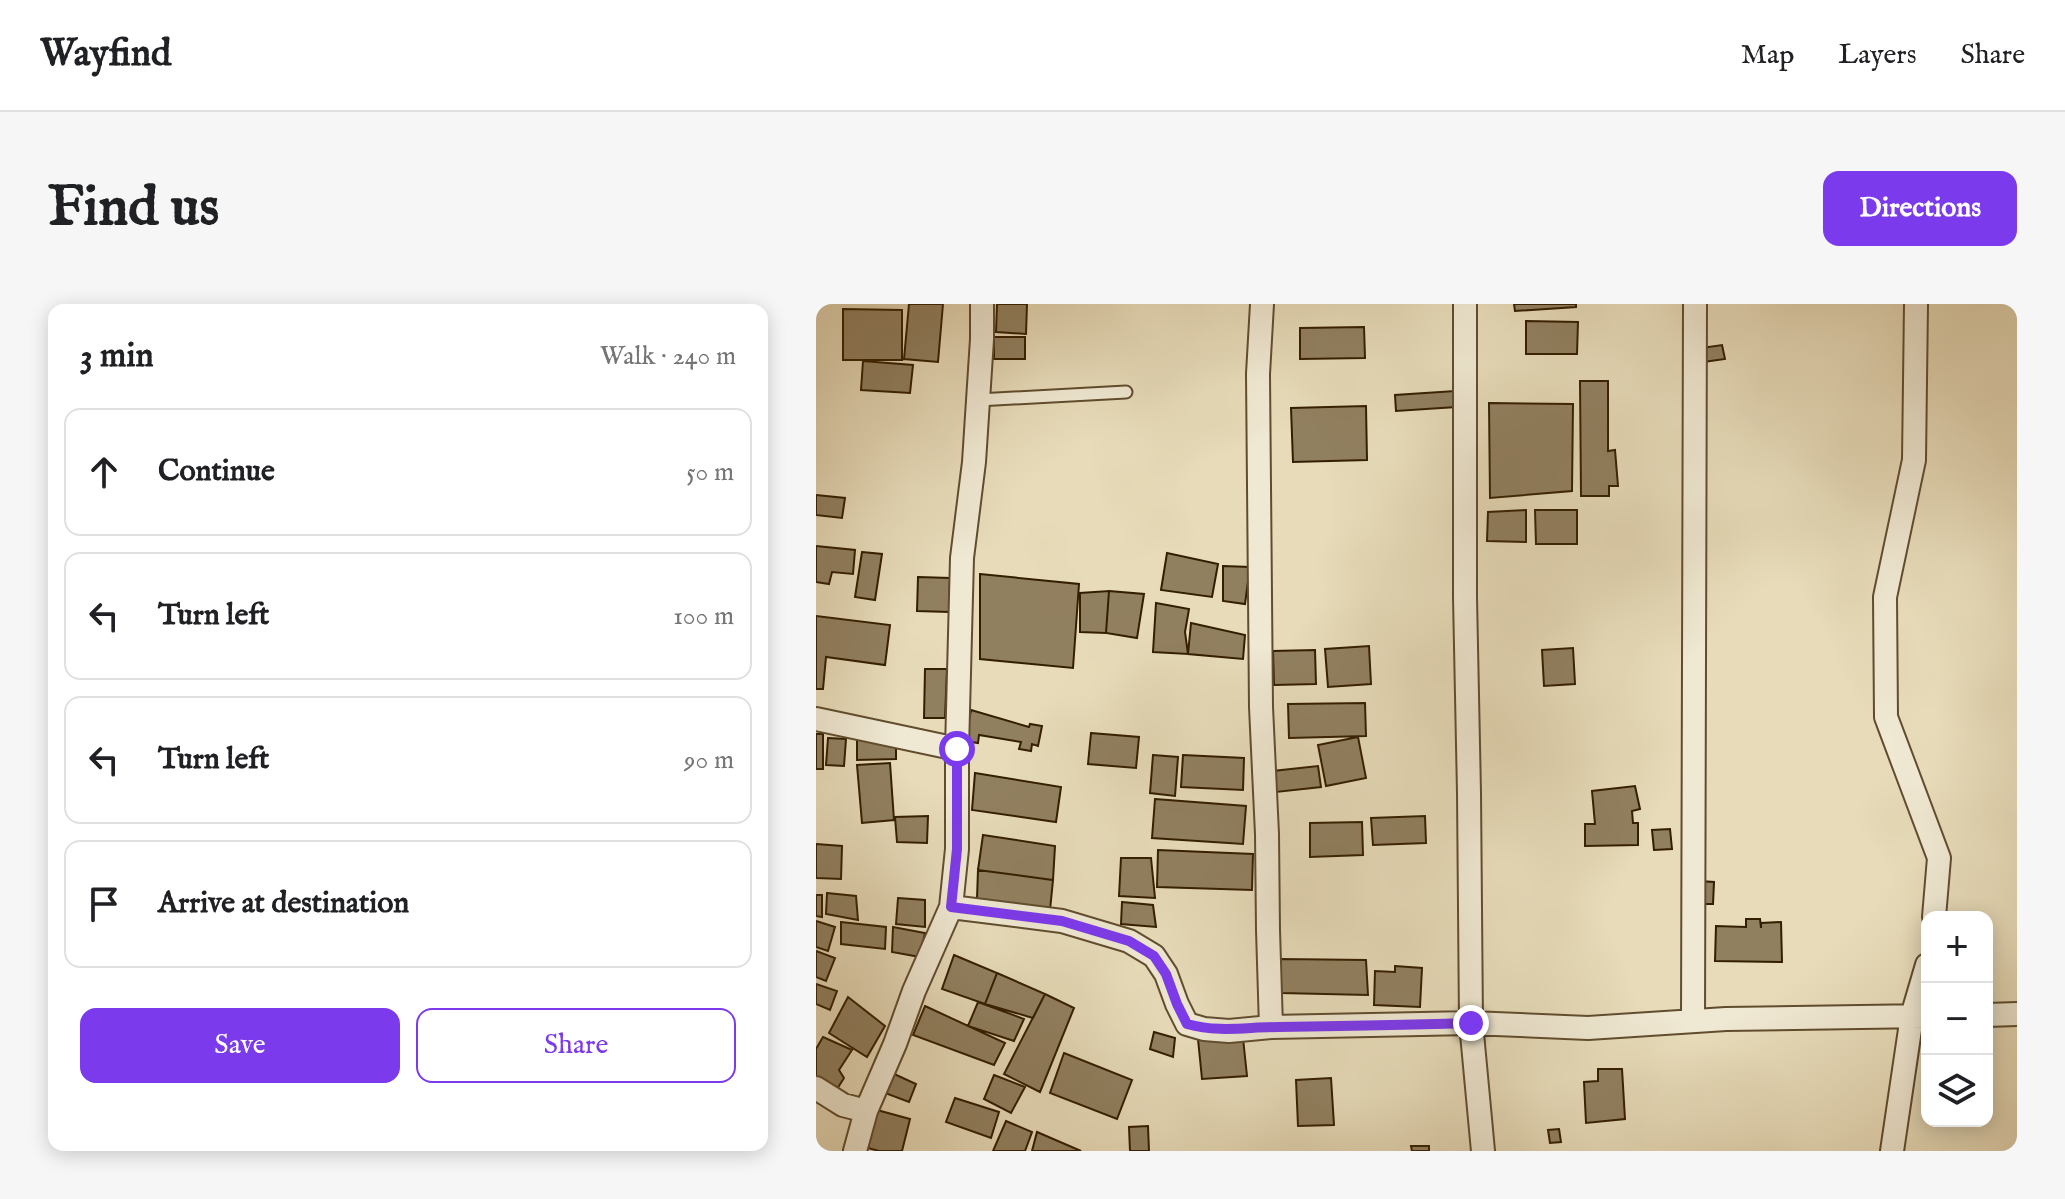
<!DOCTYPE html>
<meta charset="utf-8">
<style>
:root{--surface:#fff;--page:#f6f6f6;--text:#202124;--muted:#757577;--line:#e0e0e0;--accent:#7c3aed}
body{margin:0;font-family:"IM FELL English",serif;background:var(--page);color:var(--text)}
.controls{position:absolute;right:24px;bottom:24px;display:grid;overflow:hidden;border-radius:16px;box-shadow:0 4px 20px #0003}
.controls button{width:72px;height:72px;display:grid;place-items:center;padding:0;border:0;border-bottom:2px solid var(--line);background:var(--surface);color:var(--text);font:40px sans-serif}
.stop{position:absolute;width:24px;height:24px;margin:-18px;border:6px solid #7c3aed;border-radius:50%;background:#fff}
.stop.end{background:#7c3aed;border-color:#fff;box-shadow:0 2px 8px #0008}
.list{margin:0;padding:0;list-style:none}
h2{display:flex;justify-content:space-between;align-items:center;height:104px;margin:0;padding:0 32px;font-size:34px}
h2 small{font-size:26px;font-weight:400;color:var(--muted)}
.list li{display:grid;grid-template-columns:52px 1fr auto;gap:24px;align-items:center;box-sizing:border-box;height:128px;margin:0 16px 16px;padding:0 16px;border:2px solid var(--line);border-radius:16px}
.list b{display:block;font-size:30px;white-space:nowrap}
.list em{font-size:26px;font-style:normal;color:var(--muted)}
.actions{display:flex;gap:16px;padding:24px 32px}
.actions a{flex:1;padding:18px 0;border:2px solid var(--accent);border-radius:16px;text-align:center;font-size:28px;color:var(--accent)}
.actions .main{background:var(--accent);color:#fff}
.icon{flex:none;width:44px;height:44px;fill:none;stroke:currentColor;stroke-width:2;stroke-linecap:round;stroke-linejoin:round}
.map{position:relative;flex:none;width:1201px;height:847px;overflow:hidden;border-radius:16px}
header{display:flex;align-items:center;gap:48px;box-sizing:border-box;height:112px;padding:0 40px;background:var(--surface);border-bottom:2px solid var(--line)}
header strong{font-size:38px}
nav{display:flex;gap:44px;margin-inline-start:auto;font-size:28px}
.intro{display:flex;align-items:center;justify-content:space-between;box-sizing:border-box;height:192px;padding:0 48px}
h1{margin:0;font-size:56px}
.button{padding:20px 36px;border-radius:16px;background:var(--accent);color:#fff;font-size:28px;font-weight:700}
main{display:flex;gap:48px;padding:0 48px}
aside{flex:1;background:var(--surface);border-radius:16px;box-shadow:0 4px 20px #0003}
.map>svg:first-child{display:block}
.building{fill:#918060;stroke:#341e00;stroke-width:2}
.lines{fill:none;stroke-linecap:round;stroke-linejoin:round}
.service-casing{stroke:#614d2e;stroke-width:15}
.minor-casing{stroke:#614d2e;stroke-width:26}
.service{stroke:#efe8d2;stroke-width:11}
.minor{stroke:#efe8d2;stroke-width:22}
.route{stroke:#7c3aed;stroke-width:10}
</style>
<header>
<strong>Wayfind</strong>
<nav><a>Map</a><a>Layers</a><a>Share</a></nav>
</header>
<div class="intro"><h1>Find us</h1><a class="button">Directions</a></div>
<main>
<aside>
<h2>3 min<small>Walk · 240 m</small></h2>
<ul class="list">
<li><svg class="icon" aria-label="ahead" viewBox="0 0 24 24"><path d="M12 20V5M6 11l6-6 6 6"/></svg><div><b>Continue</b></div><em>50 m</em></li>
<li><svg class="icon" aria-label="left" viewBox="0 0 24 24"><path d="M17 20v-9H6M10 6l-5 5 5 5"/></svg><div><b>Turn left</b></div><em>100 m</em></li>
<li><svg class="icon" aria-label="left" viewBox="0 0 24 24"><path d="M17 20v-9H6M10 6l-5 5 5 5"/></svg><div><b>Turn left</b></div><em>90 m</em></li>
<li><svg class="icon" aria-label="arrive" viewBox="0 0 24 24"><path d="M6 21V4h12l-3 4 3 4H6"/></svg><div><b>Arrive at destination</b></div></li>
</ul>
<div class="actions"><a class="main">Save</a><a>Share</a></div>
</aside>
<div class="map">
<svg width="1201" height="847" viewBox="0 0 1201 847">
<rect width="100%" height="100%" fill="#e7dbb9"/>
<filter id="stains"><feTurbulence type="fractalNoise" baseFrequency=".0025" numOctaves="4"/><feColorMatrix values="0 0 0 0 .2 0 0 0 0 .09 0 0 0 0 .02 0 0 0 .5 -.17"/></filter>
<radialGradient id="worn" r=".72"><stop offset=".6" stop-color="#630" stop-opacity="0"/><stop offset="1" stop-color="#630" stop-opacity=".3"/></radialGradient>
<path class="building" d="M93,0h34l-5,58 -34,-3z
M181,0h30l-1,30 -30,-2z
M698,0h62v3l-61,4z
M27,5l59,1v50h-59z
M710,17l52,1 -1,32h-51z
M548,23l1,31 -65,1v-31z
M178,33h31v22h-31z
M906,41l3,14 -22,3 -2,-14z
M47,57l50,4 -3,28 -49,-3z
M764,77h28v70l7,-1 3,36h-9v10h-28z
M639,87l1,16 -60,4 -1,-16z
M673,99l84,1 -1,87 -82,7z
M550,102l1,54 -74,2 -2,-54z
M0,191l29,3 -3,20 -26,-3z
M710,206v32l-39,-1 1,-29z
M719,206h42v34h-41z
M0,242l39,4 -2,24 -21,-2 -3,12 -13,-2z
M46,248l20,2 -7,46 -20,-3z
M351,249l51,11 -6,33 -51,-7z
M407,262l27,1 -5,37 -22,-3z
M164,270l99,10 -6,84 -93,-9z
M102,273l32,1 -1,34 -32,-1z
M293,287l35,3 -7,44 -31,-5z
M293,287l-3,42 -26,-1v-39z
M340,299l33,6 -4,23 3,22 -35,-2z
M0,312l74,9 -5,40 -59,-8 -3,32h-7z
M375,319l54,12 -2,24 -55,-5z
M553,342l2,38 -43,3 -3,-38z
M757,344l2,36 -31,2 -2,-36z
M499,346l1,34 -42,1 -1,-34z
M109,365h22l-2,49h-21z
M549,399l1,33 -77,2 -1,-34z
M155,406l58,17 1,-3 12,2 -4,20 -6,-2 -1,7 -12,-2 2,-7 -42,-7 -1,8 -13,-2z
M275,429l48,4 -3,31 -48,-4z
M0,430h7v35h-7z
M542,433l8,41 -40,8 -8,-41z
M12,434l18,1 -2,27 -18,-1z
M80,434v21l-39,1v-21z
M337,451l25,2 -3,39 -25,-3z
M367,451l61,3 -1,32 -62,-3z
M74,459l4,57 -32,3 -5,-58z
M502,462l3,21 -45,5 -3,-21z
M159,469l86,14 -5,35 -84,-12z
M819,482l5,23 -8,2 1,12h5v22l-53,1v-22h10l-3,-33z
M339,495l91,7 -3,38 -91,-6z
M112,512l-1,27 -30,-1 -2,-25z
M609,512l1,27 -53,2 -2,-27z
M546,518l1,33 -53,2v-34z
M854,525l2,20 -18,1 -2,-20z
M167,531l72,11 -2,34 -75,-10z
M0,540l26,2 -1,33 -25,-1z
M342,546l95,4 -1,36 -95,-3z
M305,554h30l4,40 -36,-2z
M162,566l75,10 -3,30 -73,-11z
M883,577l15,1 -1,22h-14z
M11,589l29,3 2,24 -32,-6z
M0,591h6v22l-6,-1z
M82,594l27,2v27l-29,-3z
M306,598l31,3 3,22 -35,-3z
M930,615h14l1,9v-5l20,-1 1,40 -67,-1 1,-35 30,1z
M0,617l19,6 -7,24 -12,-4z
M25,618l45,5 -1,22 -44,-5z
M77,623l32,6 -5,24 -28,-5z
M0,647l19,7 -9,23 -10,-4z
M138,651l43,18 -12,31 -43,-15z
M465,655l85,1 2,35 -87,-2z
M579,662l27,2 -2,39 -46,-2 1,-34 20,1z
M181,669l48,21 -12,24 -48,-14z
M0,680l21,7 -7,19 -14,-6z
M229,690l29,14 -34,84 -36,-18z
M32,693l37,29 -18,31 -38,-24z
M162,698l46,17 -10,22 -46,-15z
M109,702l80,37 -11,22 -81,-30z
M338,728l21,6 -2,19 -23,-8z
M7,733l29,13 -13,20 5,8 -10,16 -18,-10v-35z
M427,734l4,38 -45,3 -4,-40z
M248,749l68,27 -15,39 -67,-26z
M782,765h24l3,50 -39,4 -2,-41 14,-1z
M76,769l24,11 -7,18 -24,-9z
M178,771l31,12 -14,26 -27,-14z
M515,774l3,47 -36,1 -2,-46z
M139,794l44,14 -8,26 -45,-16z
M61,806l33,9 -8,32h-23l-11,-3z
M190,817l26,11 -7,19h-32z
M332,822l1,25h-19l-1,-24z
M743,825l2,13 -11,1 -2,-13z
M221,828l44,19h-49z
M595,842h18v5h-17z"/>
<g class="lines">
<g class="service-casing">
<path id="service" d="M162,96l148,-8"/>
</g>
<g class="minor-casing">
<path id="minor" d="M446,0l-4,70 3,333 6,127 1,96 3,97
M649,0v293l4,196 2,230 12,128
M1100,0l-2,156 -29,137 1,120 53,141 -5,59
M0,415l141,30
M135,603l111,14 67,20 25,15 12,18 11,30 10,20 17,5 25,2 42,-4 200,-4 117,5 138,-9 201,-3
M1171,711l30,-1
M877,717l2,-717
M0,784l27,17 23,6
M39,847l11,-40 29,-67 19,-53 37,-84 6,-58v-100l5,-191 12,-96 8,-123v-35
M1076,847l20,-135 15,-51"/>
</g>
<use href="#service" class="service"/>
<use href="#minor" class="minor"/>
</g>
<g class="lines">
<path class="route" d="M141,445v100l-6,58 111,14 67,20 25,15 12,18 11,30 10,20c33,9 59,3 92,3 64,-1 128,-2 192,-4"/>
</g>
<rect width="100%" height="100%" filter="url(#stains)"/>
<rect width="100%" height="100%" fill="url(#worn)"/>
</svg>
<div class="controls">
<button>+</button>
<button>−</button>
<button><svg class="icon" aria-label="layers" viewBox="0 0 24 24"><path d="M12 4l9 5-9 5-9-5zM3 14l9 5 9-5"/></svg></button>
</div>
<div class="stop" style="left:141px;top:445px"></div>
<div class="stop end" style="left:655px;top:719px"></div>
</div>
</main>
